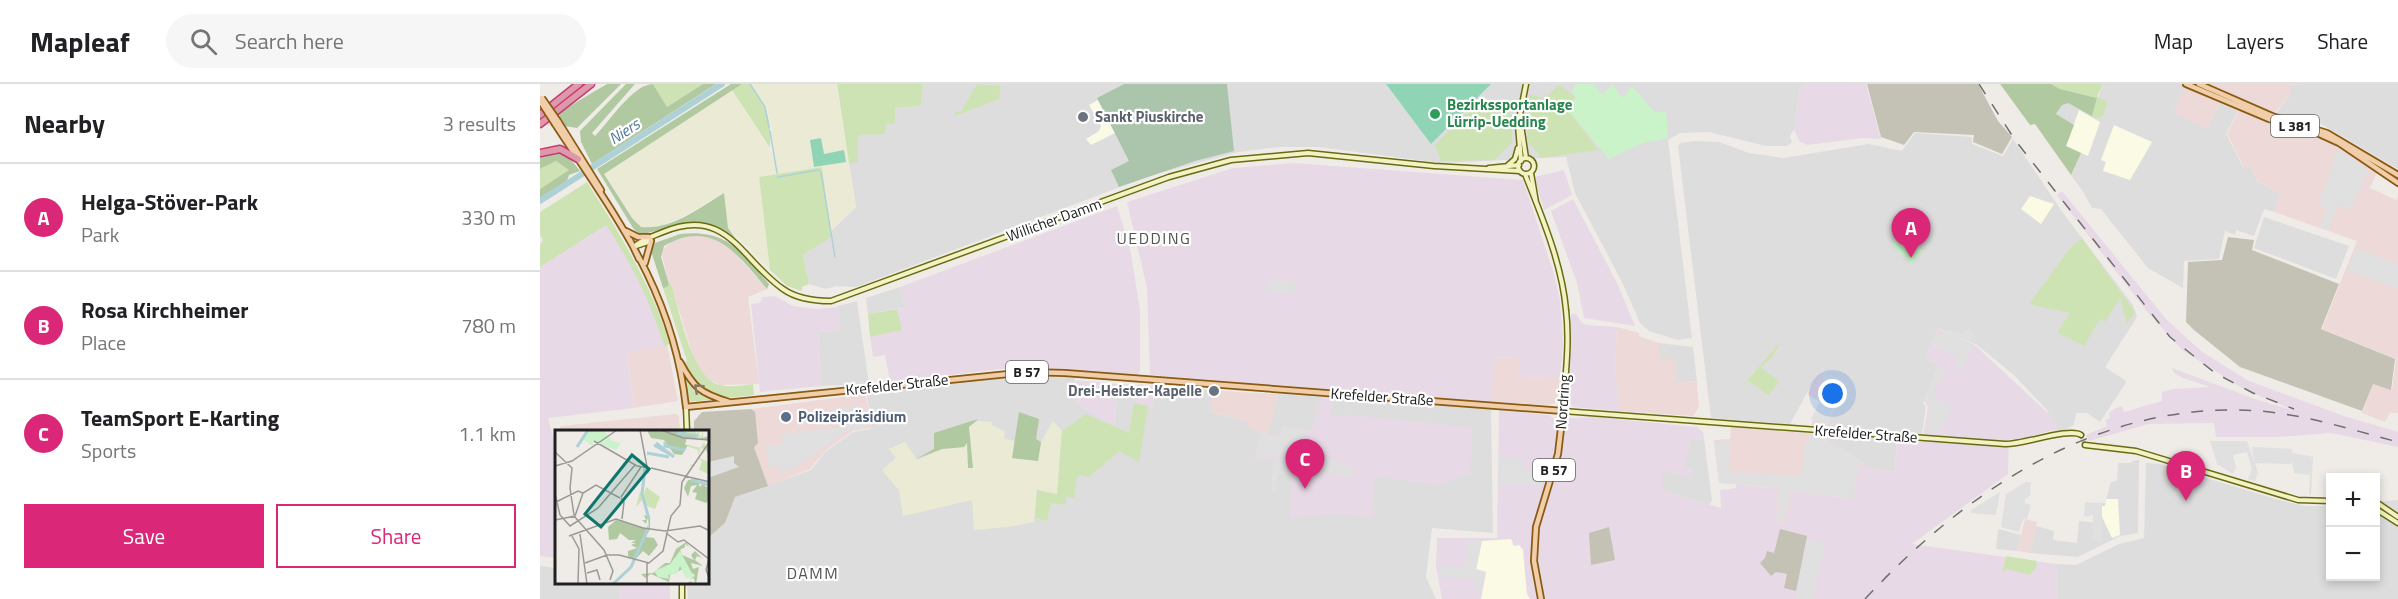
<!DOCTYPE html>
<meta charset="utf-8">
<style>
:root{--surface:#fff;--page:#f6f6f6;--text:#202124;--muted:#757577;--line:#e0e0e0;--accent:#db2777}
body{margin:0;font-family:"Titillium Web",sans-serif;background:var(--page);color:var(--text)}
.controls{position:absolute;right:18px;bottom:18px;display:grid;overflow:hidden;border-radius:0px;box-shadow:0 3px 9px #0003}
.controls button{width:54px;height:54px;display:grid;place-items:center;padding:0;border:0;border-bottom:2px solid var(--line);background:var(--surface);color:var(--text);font:30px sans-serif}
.you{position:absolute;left:1293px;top:310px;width:21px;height:21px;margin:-15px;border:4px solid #fff;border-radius:50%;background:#1a73e8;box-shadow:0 0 0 9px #1a73e833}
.badge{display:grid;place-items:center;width:39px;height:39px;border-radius:50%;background:var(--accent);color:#fff;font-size:20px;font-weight:700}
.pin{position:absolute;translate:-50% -50px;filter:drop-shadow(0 2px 3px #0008)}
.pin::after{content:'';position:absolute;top:32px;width:21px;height:18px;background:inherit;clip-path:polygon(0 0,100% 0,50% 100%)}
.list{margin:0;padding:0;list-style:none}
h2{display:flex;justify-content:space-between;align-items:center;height:78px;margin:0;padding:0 24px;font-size:26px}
h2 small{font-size:20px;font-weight:400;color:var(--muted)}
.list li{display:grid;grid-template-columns:39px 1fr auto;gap:18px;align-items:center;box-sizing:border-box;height:108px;padding:0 24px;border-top:2px solid var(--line)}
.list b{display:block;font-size:22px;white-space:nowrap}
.list p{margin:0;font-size:20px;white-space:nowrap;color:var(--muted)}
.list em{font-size:20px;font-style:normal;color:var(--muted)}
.actions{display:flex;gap:12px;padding:18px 24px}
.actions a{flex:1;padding:14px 0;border:2px solid var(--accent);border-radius:0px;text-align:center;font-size:21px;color:var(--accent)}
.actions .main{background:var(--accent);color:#fff}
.icon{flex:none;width:33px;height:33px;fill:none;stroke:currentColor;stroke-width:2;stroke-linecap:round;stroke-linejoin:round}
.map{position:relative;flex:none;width:1858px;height:515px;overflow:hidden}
header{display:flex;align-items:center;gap:36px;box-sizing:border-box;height:84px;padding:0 30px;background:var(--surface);border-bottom:2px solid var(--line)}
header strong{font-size:28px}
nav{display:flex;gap:33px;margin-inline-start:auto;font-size:21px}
.search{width:420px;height:54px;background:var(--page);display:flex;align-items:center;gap:15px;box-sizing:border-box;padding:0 21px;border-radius:33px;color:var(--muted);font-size:22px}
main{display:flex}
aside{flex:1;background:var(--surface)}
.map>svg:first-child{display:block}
.residential{fill:#dedddd}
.commercial{fill:#eed9d9}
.industrial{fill:#e7dae6}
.education{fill:#fbfae4}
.construction{fill:#c3c2b4}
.farmland{fill:#ebebd5}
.grass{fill:#cee3b3}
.forest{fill:#b0c9a1}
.cemetery{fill:#abc5ad}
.park{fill:#caf3ca}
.pitch{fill:#8fd5b5}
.parking{fill:#e0e0e0}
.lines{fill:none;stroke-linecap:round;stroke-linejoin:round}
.stream{stroke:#add1d7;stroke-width:1.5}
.river{stroke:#add1d7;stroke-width:6}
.secondary-tunnel{stroke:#c6c3bf;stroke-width:4;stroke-dasharray:4 2;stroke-linecap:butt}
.secondary-casing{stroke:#686b12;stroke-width:7}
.primary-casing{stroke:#8a5a12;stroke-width:8}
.motorway-casing{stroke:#c73b74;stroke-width:9}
.secondary{stroke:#f2f2c2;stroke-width:4}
.primary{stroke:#f1ceaa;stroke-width:4.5}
.motorway{stroke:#dd98aa;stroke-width:6}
.rail{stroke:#6e6e6e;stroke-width:1.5;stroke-dasharray:12 12;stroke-linecap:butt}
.primary-bridge-casing{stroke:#8a5a12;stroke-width:8;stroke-linecap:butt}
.primary-bridge{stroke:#f1ceaa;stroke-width:4.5}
.oneway{stroke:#887765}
.leisure-dot{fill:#2e9e5b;stroke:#fff;stroke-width:2}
.worship-dot{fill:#6b7280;stroke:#fff;stroke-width:2}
.service-dot{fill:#5c6f8a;stroke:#fff;stroke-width:2}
.labels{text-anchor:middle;stroke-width:4.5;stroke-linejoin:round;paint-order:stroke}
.shield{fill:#fff;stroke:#636363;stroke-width:1.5}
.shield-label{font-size:14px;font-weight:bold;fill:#202020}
.leisure-label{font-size:15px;font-weight:bold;fill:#27864d;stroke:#fff;text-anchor:start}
.worship-label{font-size:15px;font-weight:bold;fill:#5b616d;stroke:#fff;text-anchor:start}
.street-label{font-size:15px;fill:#202020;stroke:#fff}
.service-label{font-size:15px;font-weight:bold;fill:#4e5e75;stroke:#fff;text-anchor:start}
.water-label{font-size:16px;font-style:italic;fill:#507896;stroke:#fff}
.neighbourhood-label{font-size:16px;letter-spacing:1.5px;fill:#535353;stroke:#fff}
.inset-river{fill:none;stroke:#add1d7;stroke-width:3}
.inset-road{fill:none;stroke:#9c9a97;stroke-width:1.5}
.view{fill:#0f766e;fill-opacity:0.15;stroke:#0f766e;stroke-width:3}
.inset-edge{fill:none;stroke:#202020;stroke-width:3}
</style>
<header>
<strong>Mapleaf</strong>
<div class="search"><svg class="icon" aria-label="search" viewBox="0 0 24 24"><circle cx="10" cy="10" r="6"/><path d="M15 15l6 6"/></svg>Search here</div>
<nav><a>Map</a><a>Layers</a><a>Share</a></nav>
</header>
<main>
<aside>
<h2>Nearby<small>3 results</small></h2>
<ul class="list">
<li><span class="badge">A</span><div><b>Helga-Stöver-Park</b><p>Park</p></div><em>330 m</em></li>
<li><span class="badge">B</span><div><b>Rosa Kirchheimer</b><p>Place</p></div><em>780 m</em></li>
<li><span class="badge">C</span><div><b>TeamSport E-Karting</b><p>Sports</p></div><em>1.1 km</em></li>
</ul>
<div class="actions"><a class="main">Save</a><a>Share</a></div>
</aside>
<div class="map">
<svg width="1858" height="515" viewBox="0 0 1858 515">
<rect width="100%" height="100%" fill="#efece7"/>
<path class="residential" d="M383,0h463l21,28 -18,-28h417l-6,5 -6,41 -4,6 2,6 -5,4h-21l-57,-14 -29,1 -12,7 24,198 -14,2 -29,-9 -9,-8 -17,-39 -48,-91 -9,-36 -125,6 -123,-16h-39l-41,5 -89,24 -293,111 -20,-1 -10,3 -17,-5 -6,-29 27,-18 1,-6 25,-24 -7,-44 9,-2 -1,-26 28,-10 10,-17 26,-2z
M1563,0h79l4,2 21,43 13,-26 18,8 -12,23 17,33 7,-3 7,17 23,12 -6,19 -10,-3 -10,27 -18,-6 -1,5 -10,-4 -6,28 -35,2 -1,27 -35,-20 -47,-59 -9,-1 -8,-15 -13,-18 10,-22 -15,-7 -10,-31 6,-11 6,-1 24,12z
M1759,0h99v85l-77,-45 -45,-11 16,-20 -4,-3 2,-4z
M1375,49l57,4v7l31,12 10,-17 50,74 70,92 4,12 -32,50 21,14 -1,3 -25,38 -13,-9h-11l-2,12 -17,9 -10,-24 -32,-34 -38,-31 -39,-17 -13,30 14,6 -16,39 3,3 -4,28 -96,-8 22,-44 -33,-4 -25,46 -79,-6 -33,-272 3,-3 14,-2 24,1 30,11 34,5 86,-14 33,7z
M1724,133l85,29 -13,33 -82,-31z
M360,203l6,20 -38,7 -2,-16z
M317,217l12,83 -48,2 -3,-54 21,-1 -1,-25z
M1119,259l34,4 4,34 -21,2 -17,-23z
M472,292h63l-1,22 12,12 28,15 5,-41 16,1 -1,18 19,3 2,-20 68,5 -1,6 -11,15 34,9 22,13 11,-40 213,14 2,125 -61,-5 -6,49 10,22h-748l-1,-16 21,-1v-44l17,-15 6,-23 4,-3 76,-27 14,-18 28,-20 18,-3 -4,-35z
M1277,350l80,6 -2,32 -32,-5v-4z
M1164,355l8,61 -2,5 -47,-14v-20l20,-4 8,-27z
M1599,376l-1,73 -18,3 -42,21 -48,-4 6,-27 18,5 -1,9 24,3 2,-22 19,2 4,-20h3l6,-21 6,-1 1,-18h13l1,-2z
M1606,379l14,1 119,36 26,6h25v70h46v-74l22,-2v99h-341l-1,-35 20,1 43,-21 25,-6z
M1458,445l23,6 -4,16 -21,-2z
M0,482l16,2v14l66,1 -2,16h-80z"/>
<path class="commercial" d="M1669,0h90l-9,2 -2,4 4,3 -17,20z
M1646,2l34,17 -13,26 -34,-17z
M1699,26l30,13 33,7 38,18 37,25 -7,15 26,12 2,-3v216h-8l-5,9 -23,-9 11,-29 19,6 4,-31 -74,-30 35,-88 -83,-29 6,-19 -23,-12 -7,-17 -6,4 -17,-34z
M155,151l18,3 18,11 36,40 -19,8 11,87 -39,1 -15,-8 -10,-15 -24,-78h-2l-8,-33 11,-10z
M1077,243l22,6v3l20,7v17l16,-1 2,24 20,-2 2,26 -6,9 -74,-5 -4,-41z
M127,260l11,57 -44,7 -7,-56z
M954,273l26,1 -2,19 42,1 -3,24 -7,3 -59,-3z
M1283,288l25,9 -22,45 -15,-1 9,-24 -13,-6 8,-17z
M683,307l55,3 -10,40 -17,-5 -6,-8 -34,-9 1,-15h10z
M326,310l5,34 -18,3 -28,20 -15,18 -42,17 -14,-39 -3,-38z
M136,330l3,2 1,15h-120v-5z
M1191,343l86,7 46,29v4l-4,-1 -5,33 -39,-5 -30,30 -10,-2 4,-17 -4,-1 -10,-18 -46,-3 -5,-43 16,-1z
M1485,435l12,3 -7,31 -13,-2z"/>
<path class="industrial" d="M1265,0h61l15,55 -18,-1 -55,7 -8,-3 -6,-12 6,-41z
M753,79l230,17 30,91 7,29 3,43 -3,35 -42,-1 1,-19 -24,-1 -4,45 -341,-27 -3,-87 -20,-86 106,-34z
M1024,86l8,25 -28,15 -10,-33z
M1522,107l104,128 35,32 46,29 97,36 54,16v15l-67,-14 -53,4h-62l-2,-14 -65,1 -60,17 -3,-6 21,-9 -2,-6 5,-2 -1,-5 5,-4 8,-3 2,6 38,-11v-9l11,-3 37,-2 -27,-9 -9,-5 -2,-5 86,32 38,11 -49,-20 -65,-41 -37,-41 -88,-114z
M1033,115l46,88 16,39 -51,-8 -7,-35 -26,-72z
M577,122l13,42 10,62v61l-3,5 -119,-9 -128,15 -5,-27 -12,2 -3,-20 31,-7 -4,-21 9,-2 -6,-20z
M66,140l23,37 24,49 11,36 -37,7 7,55 -86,10 8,31v109l-16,-2v-289z
M235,212l18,10 23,3 22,-2 1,24 -21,1 3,54 -61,6 -9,-88 9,-1 2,-6z
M1031,230h5l6,9 5,2 30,2 -2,43 4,41 -46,-4 -5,-6z
M1397,244l38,17 78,73 4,11 -39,11 -9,-1 -1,35 -96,70 144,20 1,35h-615l-6,-32 1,-29h60l2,-128 50,5 5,4 41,-2 102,10 6,5 1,7 -13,1 -8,26 9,3 -2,8 -27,-6v20l58,17 -1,-18 16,-2v-4l42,5 -3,15 4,1 -4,17 10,2 7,-34 21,7 1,-3 39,5 6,-33 36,6 2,-32 25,2 6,-36 -4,-5 15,-37 -14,-6z
M536,296l43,4 -5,41 -28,-15 -12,-12z
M598,300l17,2 -2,21 -19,-4 1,-16z
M781,314h12l-3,18 22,-1 121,13 -3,45 -29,12 -66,-8 -3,41 -31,-5 -51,4 2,-42 -15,-2v-13h-23l7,-28 17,5 4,-11 29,4z
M82,499h48v16h-50z"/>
<path class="education" d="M558,16l17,33 -24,12 -5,-6 13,-8 2,-5 -12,-21z
M1539,26l21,12 -12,34 -22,-10z
M1574,41l38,17 -22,38 -27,-9 3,-9 -5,-2z
M1490,112l24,8 -13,20 -20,-15z
M1566,415h12l2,36 -8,3 -10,-21v-11h3z
M971,455l3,7 5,-1 4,5 4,44 3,5h-49l5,-27 -10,-3 6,-28z"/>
<path class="construction" d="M1327,0h111l20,37 14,16 -10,17 -29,-12 1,-7 -60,-3 -10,13 -23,-8z
M1688,153l26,3 -2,10 87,34 -18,45 74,30 -4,31 -18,-6 -11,27 -122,-44 -46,-37 -8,-8 2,-60 34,-2z
M211,325l4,3 3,31 -4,4 14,39 -33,11 -10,26 -17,15v-107h-14v-10l8,-9z
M1069,443l6,33 -24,5 -2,-32z
M1240,445l27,7 -11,55 -12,-3 3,-14 -11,-2 -5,4 -11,-13 5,-5 2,-7 7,2z"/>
<path class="farmland" d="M209,0h87l20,123 -25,24 -9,-64 -63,10 11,93 -42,-42 -5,-35 -44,26 -25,9 -13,-1 -9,-9 -28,-44 128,-84 41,65 -1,-27 -5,-20z
M438,337l14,1 -1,3 14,6 -1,8 11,2 -2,17 25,3 3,-19 12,-21 9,10 -5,63 -20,-4 -3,32 -26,5 -34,3 -2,-30 -69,16 -4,-26 -17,-20 14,-12 -7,-9 16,-7 12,18 25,-11 22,-2 4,-5v25l1,-40z"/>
<path class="grass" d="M113,0h50l-36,23z
M202,0h7c18,24 23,34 21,64l-38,-58z
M297,0h86l-2,22 -26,2v15l-10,2 1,9 -28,1v27l-9,1z
M437,0l24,2 -2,13 -44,17v-4l6,-1z
M1511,0h52l-6,13 10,4 -3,13 -5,5 -7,-3 5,-18 -37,-9z
M1019,1l16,12 -7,13 30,40 -57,8 -14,-18 3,-45 15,3z
M934,21l11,9 5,-5 6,5 6,-7 10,9v27l-18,17 -53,1 -6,-16z
M16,77l14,9 -30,19v-20z
M282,83l9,70 -28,18 6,29 -7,3v4l-15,-5 -17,-16 -11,-93z
M47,98c33,52 64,102 83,162l-6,2c-13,-44 -33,-83 -58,-121l-66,42v-22l3,-5 -3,-5v-23z
M1542,154l53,74 -8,12 -7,-26 -15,24 -5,-3 -16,27 -27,-14 13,-19 -41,-9 41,-56z
M129,200h2c9,27 20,94 49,101 10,3 23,0 33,-1l1,11 -65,7 -4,-27 3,-1 -4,-12 3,-1 -24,-73z
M357,225l5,21 -32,7 -2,-23z
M1240,258l-5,11 -14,15 19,14 -12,13 -19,-14 -10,9z
M594,319l14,3 -9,56 -20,-11 -30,26 -12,-2 -3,23 -8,-2v9l-15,-2 -4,18 -12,-3 2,-28 20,4 5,-63 24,-17 43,19z
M1466,472l31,5 -1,7 -6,7 -24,-6 -4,5z"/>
<path class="forest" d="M67,0h14l-44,44 -12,-2 -7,-13z
M86,0h9l-43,49 3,3c14,-14 38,-52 58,-52l14,23 36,-23h13l-124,80 -11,-22 -1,-11z
M191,0h11l-138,90 28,44 9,9c31,3 58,-19 83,-34l4,35 8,11 -21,-12 -26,-5 -49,13 -7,-7 -36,-59z
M1460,0h51l9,5 37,9 -5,18 -24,-13 -6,2 -6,9 18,11 -8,21 15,7 -10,22 -36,-51 -5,1z
M15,67l14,6 11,14 -11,4 -2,6 -27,17v-9l29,-19 -13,-9 -16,8v-13z
M140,150c47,-5 61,17 89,50l-2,5c-29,-34 -54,-71 -103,-43l-3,11 8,27 -2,3 -4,1 -12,-37 4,-8z
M479,328l20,7 -3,20 5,3 -3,19 -26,-3z
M438,335l-9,8 4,41h-5l-1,-25 -3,4 -22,2 -26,10 18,-10v-16z"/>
<path class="cemetery" d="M584,0h103l7,67 -39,10 -76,26 -8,-17 18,-9 -32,-63z"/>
<path class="park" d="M1036,0h17l9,11 10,-10 11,13 9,-12 23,27 11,-2 2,27 -26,5 -33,16 -41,-49 8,-13 -4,-6z
M1358,156l9,1 16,9 -12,15 -20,-22z"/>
<path class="pitch" d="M846,0h105l-60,60z
M281,54l3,16 20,-4 2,12 -32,5 -4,-27z"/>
<path class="parking" d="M1798,64l30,22 -17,40 -14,-5 -8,25 -9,-3 6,-18 -8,-4z
M1816,164l42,16v25l-50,-18z
M729,195l27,3 -1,12 -30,-2z
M1428,243l7,7 -6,7 -8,-5 -2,4 14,6 -12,26 -6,-5 4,-10 -28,-12 4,-11h8l3,-4 17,4z
M1398,282l7,4 -13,26 20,10 -12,28 -15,-1 6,-28 -7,-4z
M1284,289l23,8 -21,44 -15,-6 9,-17 -4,-3 3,-6 12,7 6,-13 -18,-10z
M317,322l3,18 7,-1 1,5 -21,2 -52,38 -15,5 -3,-7 -9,1 -2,-21 17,-2 -1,-10 56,-6 -2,-20z
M744,342l21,4 -2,15 -6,-1 -4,30 -16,-1 -1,18h-5l2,-30h5v-5l-23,1 6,-25 19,6z
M1269,350l8,1 45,28 -4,3 -5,33 -38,-6 -2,3 -22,-6 -7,32 -8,-1 4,-17 -4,-1 3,-15 -60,-5 -5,-42h17l-2,31 73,4 3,-34h4z
M1670,357h37l7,21 -2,-15 40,2v4l18,3v6l1,-6h2l-2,39h-2l1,-20 -16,-2 -2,-12 -1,3 -36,-1 3,10 -3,8 -7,-2 4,-10 -5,-17 -14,3 3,12 -3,7 -16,-10z
M194,372v7l5,4 -31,11v-16z
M960,373l21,1v12h22l2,2 -4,14 -23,-3 -19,3z
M785,374l14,3v3l15,2 -2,11 -55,-7 1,-7 23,3v-2l4,2z
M1486,398h5l-1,14 -5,3v4l6,2 -4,14h-4l-4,13 -18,-5 5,-33z
M1460,408l-4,23 -26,-2 1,-3z
M1545,418l17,1 -1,39 -8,-2v-25l-9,2z
M928,456l14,1 -6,28 10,3 -7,21 -5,-1 1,-13 -36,-3 1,-11 24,2z
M1267,456l18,4 -12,55h-18z"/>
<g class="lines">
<path class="stream" d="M210,0l15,23 4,21
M230,47l7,42
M238,93l40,-7 3,2 14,85"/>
<path class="river" d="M0,117l182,-117"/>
<path class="secondary-tunnel" d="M1541,351l4,10"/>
<g class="secondary-casing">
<path id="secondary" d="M980,34l6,40
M978 82a8 8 0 1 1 16 0a8 8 0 1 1-16 0Z
M981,77l-3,-36 8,-41
M967,82l8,-7 3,-11
M949,84l30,-3
M991,89l5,29
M985,90c17,43 37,90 41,136 4,34 -1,68 -3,101l442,33c17,1 65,-17 76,-9
M95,162c7,-7 19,-10 28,-14 64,-27 79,29 120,57 14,10 31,12 48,12l338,-124 62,-17 77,-7 126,13 86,5
M96,162l15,-5
M146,323l1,24
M1545,361l51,6 162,49 32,1
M1836,418l22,15
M1836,425l22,14
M142,498v17"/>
</g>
<g class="primary-casing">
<path id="primary" d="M1646,0l83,35 46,13 24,11 59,40
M1659,0l73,32 55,17 71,42
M18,37l43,69
M15,40c62,95 118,166 131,283l341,-35 38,1 498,38 -5,43 -22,73 -2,34 7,38
M86,147l12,6h11
M90,156l9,19
M105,179l6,-22
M140,278c14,26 20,31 49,40"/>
</g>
<g class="motorway-casing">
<path id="motorway" d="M0,31l39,-31
M0,40l51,-40
M0,69l20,-4 18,10"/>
</g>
<use href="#secondary" class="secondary"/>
<use href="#primary" class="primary"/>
<use href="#motorway" class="motorway"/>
<path class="rail" d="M1439,0l36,56 155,197 45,36 38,20 41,16
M1325,515c105,-113 245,-204 405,-187 43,5 86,19 128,30"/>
<g class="primary-bridge-casing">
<path id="primary-bridge" d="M2,14l16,23
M0,17l15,23"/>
</g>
<use href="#primary-bridge" class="primary-bridge"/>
</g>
<defs><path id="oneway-chevron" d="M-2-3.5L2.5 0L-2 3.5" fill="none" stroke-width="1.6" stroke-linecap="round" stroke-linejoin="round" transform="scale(1.5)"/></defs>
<use class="oneway" href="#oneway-chevron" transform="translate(158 304) rotate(-138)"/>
<circle class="leisure-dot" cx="895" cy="30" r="6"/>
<g class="worship-dot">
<circle cx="543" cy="33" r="6"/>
<circle cx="674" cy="307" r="6"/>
</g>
<circle class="service-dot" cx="246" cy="333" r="6"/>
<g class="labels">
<g class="shield">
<rect x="1731" y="31" width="48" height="22" rx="4.5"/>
<rect x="466" y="277" width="42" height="22" rx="4.5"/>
<rect x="993" y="375" width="42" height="22" rx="4.5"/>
</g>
<g class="shield-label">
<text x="1755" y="47">L 381</text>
<text x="487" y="293">B 57</text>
<text x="1014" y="391">B 57</text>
</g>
<g class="leisure-label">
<text x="907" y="26">Bezirkssportanlage<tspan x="907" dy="17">Lürrip-Uedding</tspan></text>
</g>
<g class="worship-label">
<text x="555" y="38">Sankt Piuskirche</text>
<text x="662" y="312" text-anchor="end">Drei-Heister-Kapelle</text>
</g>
<g class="street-label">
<text transform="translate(514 136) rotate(-20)" y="5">Willicher Damm</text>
<text transform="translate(357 301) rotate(-6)" y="5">Krefelder Straße</text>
<text transform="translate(842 313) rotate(4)" y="5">Krefelder Straße</text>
<text transform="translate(1023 318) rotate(-86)" y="5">Nordring</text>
<text transform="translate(1326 350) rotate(4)" y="5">Krefelder Straße</text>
</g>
<g class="service-label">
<text x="258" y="338">Polizeipräsidium</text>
</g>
<g class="water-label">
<text transform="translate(84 47) rotate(-33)" y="6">Niers</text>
</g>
<g class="neighbourhood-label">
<text x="614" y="160">UEDDING</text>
<text x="273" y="495">DAMM</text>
</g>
</g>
<g transform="translate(15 346)">
<rect width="154" height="154" fill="#efece7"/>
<path d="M127,0h13l2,4 1,-4 3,8 2,-7v8h-6l-11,-5 1,5 16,1 -17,-1 -1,6 16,3 3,-6 2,6 3,-7 -5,-1 3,-3 2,1h-2l2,1 -1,1h1v2l-2,6 2,1 -1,6 -1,-6 -8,9 10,4v12l-10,-4 3,-9 -3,-2 -6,8 -4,-2 6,-1 11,-15 -6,-1 -1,9 -1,-7 -11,-4 -10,-2 -1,4 8,-2 2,4 -21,-4v-5l6,1 -6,-4 4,1 2,-7zM91,57l14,10 -5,12 -8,-3 -4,-7 -7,8 4,-16 3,7z" fill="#cee3b3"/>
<path d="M92,0h34l18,9 10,-3v4l-22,-2 -2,6 1,1 16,3 4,1 3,-7v15l-3,-8 -18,-4 -6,10 -8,-1 -10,-14 -13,-2zM142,49l3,8 5,-6v6l4,-1v14l-3,3 -11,-4 2,-6 -5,-1 5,-7 -6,1 -3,11 -4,-9 4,-8zM89,85l5,1 1,3v10l-4,8 8,1 4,7 -9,11 -6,-5 -8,9 -7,-4v-5l9,-3 -6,-3 5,-2h-5l5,-3h-7l-9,-7 -3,6 -8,1 -1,-13 8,-7 33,9 -1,-13 -2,8 -4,-4h4zM131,112l3,5 -4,-3v3l-5,3 2,5 12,5 -3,-5 4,-4 7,7 -5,-2 -2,4 8,6 -12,-3 2,6 6,-2 -3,17h-9l3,-3 5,3 -1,-6 -4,1 5,-3 -2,-3 -6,5 -4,-9 -13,6 -1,7 -18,-8 -6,4 -4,-4 12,-1 12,-10h5l6,-14z" fill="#b0c9a1"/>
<path d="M33,0h15l9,11 9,2 -5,7 -22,-9 -2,5 -9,-7zM125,121l14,26 -8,1 -6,-12 -3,8 -9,1 1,4 -11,-2 -4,-6 16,-7z" fill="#caf3ca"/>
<path class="inset-river" d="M122,3l21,3M110,12v4l20,4M101,13l18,14M99,15l19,11M22,17l11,-17M92,23l22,4M90,38l-3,26 7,25M136,50l19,5M58,154l18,-17 18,-41"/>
<path class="inset-road" d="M85,0l8,42 2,-3M106,0l22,8 27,2M39,11l43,25 13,2M0,22l17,16 -2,20 4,27M0,36l17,-5 45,-31M96,38l59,14M0,64l5,21 10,11 28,-18M66,67l20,-30M66,68l3,4 -2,17M1,72l22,-11 5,2M43,78l37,-43M19,86l30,34 9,21 -3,9M0,90l20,-4 8,-23 13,-8 24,13M111,103l12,9 6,-2 25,19 -3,11 4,10M25,104l7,50M14,106l47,-17 27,9 22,3 35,-5 10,5M17,106l7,13 -1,35M64,125l30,8 14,-12 8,-35 9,-11 2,-23 28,-41M30,133l22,-8h12M92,133v21M32,143l10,-3 3,10"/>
<path class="view" d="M77,25l17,14 -48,58 -16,-13z"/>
<rect width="154" height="154" class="inset-edge"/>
</g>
</svg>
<div class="controls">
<button>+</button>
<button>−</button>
</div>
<div class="you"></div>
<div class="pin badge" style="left:1371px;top:174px">A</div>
<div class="pin badge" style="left:1646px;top:417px">B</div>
<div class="pin badge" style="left:765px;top:405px">C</div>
</div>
</main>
